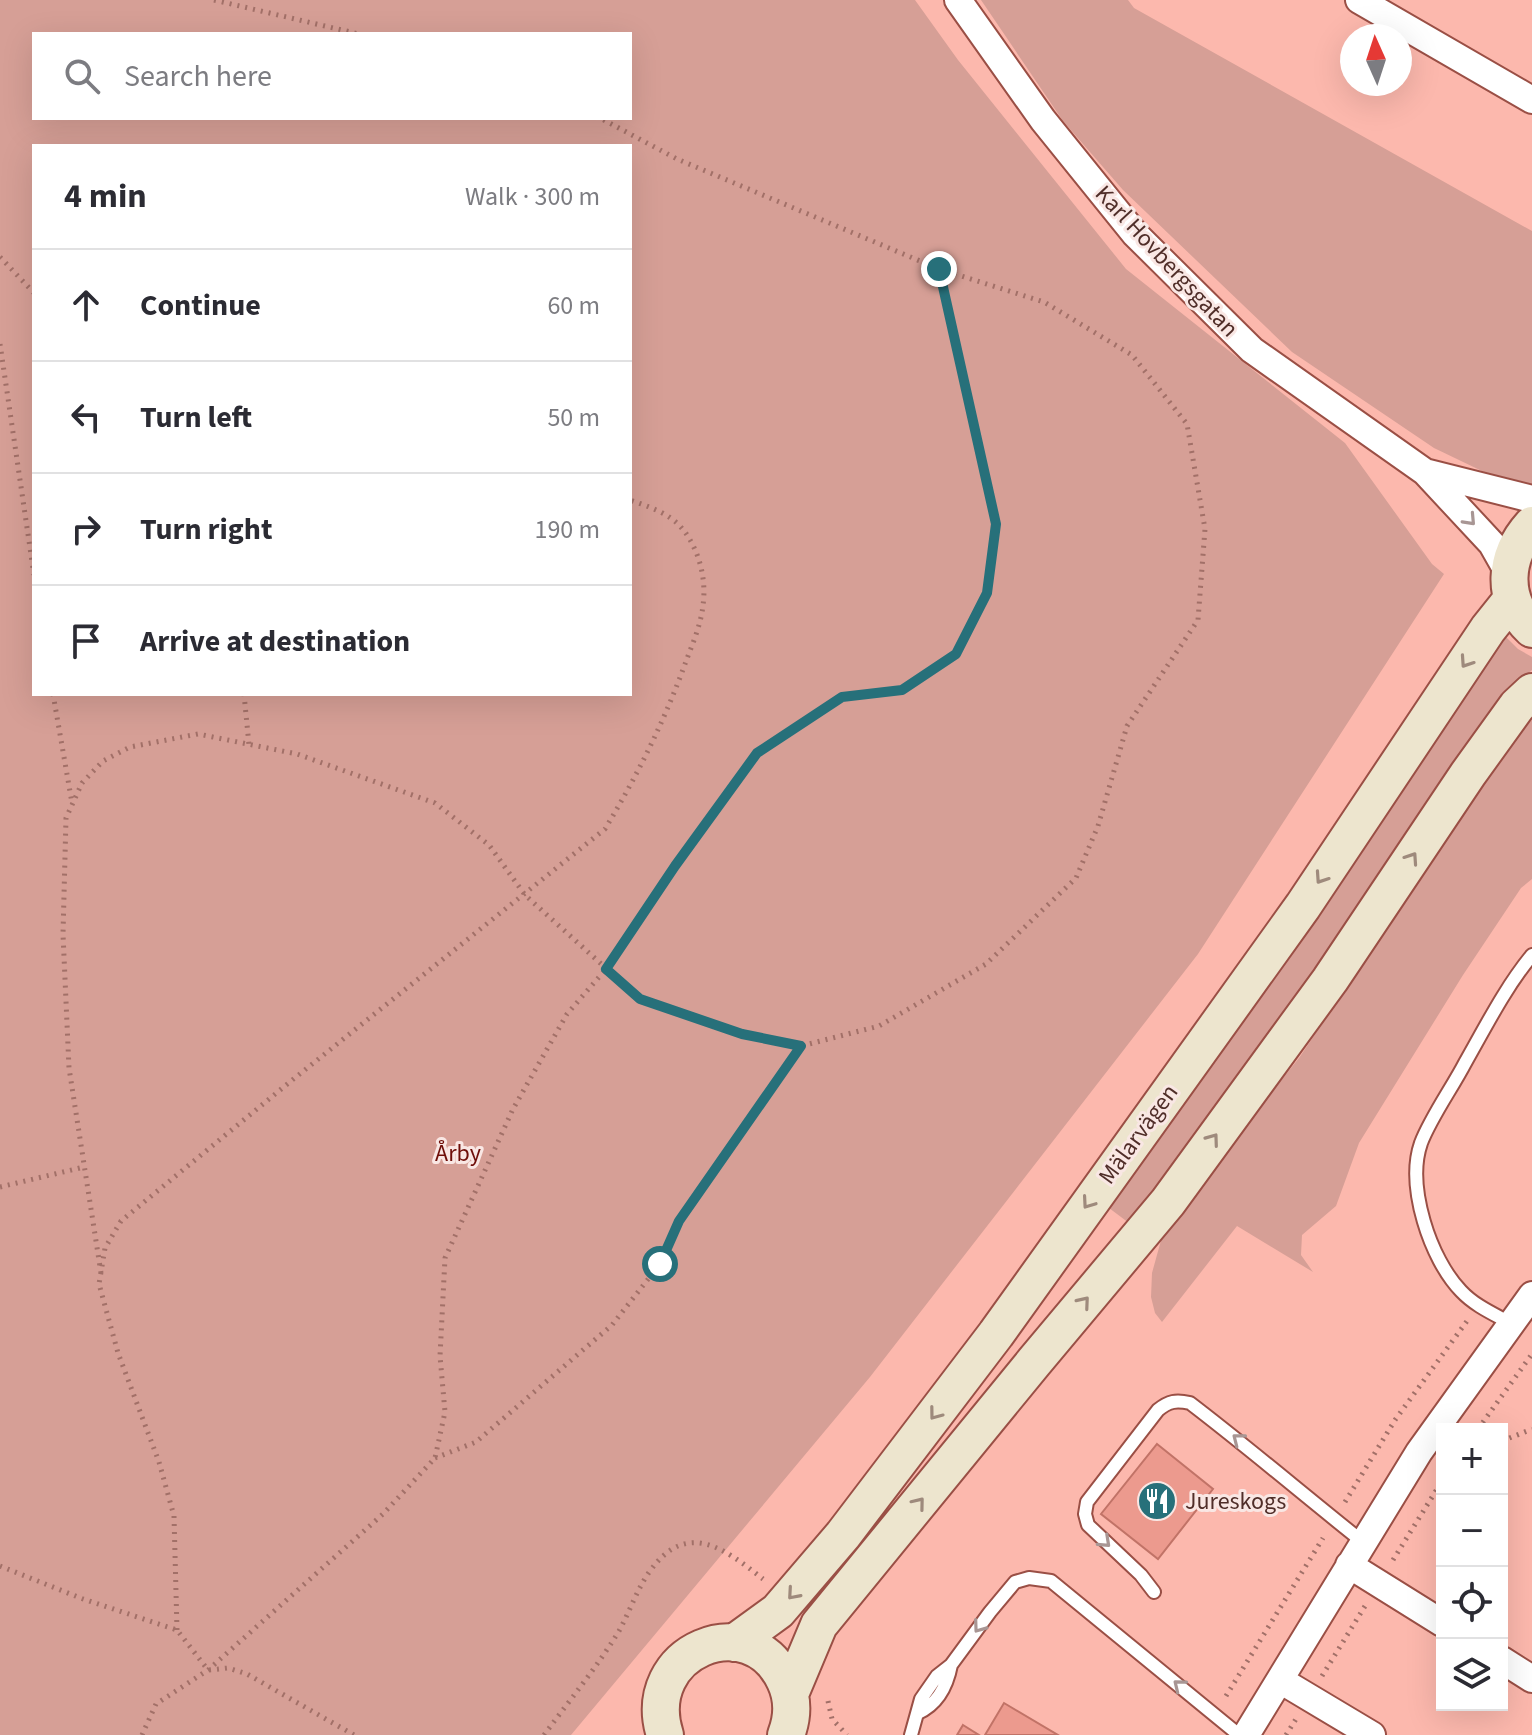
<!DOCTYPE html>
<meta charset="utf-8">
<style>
:root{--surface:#fff;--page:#f7f7f7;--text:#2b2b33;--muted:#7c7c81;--line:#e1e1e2}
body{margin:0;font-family:"Source Sans 3",sans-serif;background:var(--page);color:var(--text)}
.controls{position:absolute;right:24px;bottom:24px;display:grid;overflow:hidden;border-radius:0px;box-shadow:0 8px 32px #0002}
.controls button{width:72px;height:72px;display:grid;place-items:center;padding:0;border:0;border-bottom:2px solid var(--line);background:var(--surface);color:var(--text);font:40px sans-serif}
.compass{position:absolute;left:1340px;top:24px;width:72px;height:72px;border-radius:50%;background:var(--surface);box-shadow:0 8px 32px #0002;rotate:357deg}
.stop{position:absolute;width:24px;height:24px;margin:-18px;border:6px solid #27707a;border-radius:50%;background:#fff}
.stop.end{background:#27707a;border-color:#fff;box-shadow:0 2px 8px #0008}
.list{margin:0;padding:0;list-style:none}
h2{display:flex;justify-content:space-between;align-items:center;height:104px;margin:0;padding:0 32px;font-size:34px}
h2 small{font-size:26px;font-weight:400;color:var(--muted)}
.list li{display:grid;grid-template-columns:52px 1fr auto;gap:24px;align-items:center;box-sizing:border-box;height:112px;padding:0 32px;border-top:2px solid var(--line)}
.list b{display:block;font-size:30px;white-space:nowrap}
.list em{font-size:26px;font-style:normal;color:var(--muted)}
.icon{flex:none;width:44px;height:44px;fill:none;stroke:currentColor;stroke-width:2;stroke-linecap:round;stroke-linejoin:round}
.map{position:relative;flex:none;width:1532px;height:1735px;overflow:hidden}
.search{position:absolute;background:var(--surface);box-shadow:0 8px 32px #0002;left:32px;top:32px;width:600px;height:88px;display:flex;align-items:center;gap:20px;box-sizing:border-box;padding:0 28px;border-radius:0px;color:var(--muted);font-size:30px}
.panel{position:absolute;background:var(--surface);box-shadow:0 8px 32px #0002;left:32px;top:144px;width:600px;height:552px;border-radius:0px}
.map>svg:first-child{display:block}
.green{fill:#d69f96;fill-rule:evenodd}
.building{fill:#ec9a8e;stroke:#c17367;stroke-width:2}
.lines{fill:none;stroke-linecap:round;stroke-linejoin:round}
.service-casing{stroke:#9a4f45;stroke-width:16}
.minor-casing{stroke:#9a4f45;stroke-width:30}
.secondary-casing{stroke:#9a4f45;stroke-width:40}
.path{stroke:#a27068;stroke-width:5;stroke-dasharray:2 6;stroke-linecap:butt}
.service{stroke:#fff;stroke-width:12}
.minor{stroke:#fff;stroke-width:26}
.secondary{stroke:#ede5ce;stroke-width:36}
.oneway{stroke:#a89694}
.oneway2{stroke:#9e8a7c}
.route{stroke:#27707a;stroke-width:10}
.labels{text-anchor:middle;stroke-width:6;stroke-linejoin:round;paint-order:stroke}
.street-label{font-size:24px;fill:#502e29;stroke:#f9e7e4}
.park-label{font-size:24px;fill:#6f0e09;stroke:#f9e7e4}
.poi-label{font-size:24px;fill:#502e29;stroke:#f9e7e4;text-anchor:start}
</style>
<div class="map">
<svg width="1532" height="1735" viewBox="0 0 1532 1735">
<rect width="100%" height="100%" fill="#fcb8ad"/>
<path class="green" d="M0,0h915l43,60 168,209 219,174 87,121 12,10 -246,380 -328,423 -299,358h-571zM630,34v84h-596v-84zM34,146h596v548h-596z
M981,0h147l6,8 398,223v253l-48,-12 -50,-24 -142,-96 -169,-162 -60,-69z
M1504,635l14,14 14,8v13l-33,32 -34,43 -142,214 -190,267 -24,-18 187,-266z
M1532,720v159l-11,9 -58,87 -104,168 -23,63 -34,29 -1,20 12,17 -76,-46 -75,96 -7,-9 -4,-16 1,-24 13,-47 134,-168 213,-316z"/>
<path class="building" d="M1157,1444l56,45 -55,70 -57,-45z
M1004,1703l54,32h-73z
M963,1725l16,10h-22z"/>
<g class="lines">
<g class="service-casing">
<path id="service" d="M1512,1324c-18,-10 -37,-18 -51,-33 -31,-32 -55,-105 -40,-148 10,-26 31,-55 44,-80 21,-37 40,-75 67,-108
M1154,1592l-13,-17 -53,-50 -3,-11 2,-12 71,-92c11,-9 18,-10 32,-7 59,45 115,93 173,139
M918,1713c20,-9 29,-27 33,-48
M911,1735l10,-36 16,-23 14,-11 39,-53 25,-30 14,-4 22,3 188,154"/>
</g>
<g class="minor-casing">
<path id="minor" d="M958,0l85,120 92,114 117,116 173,122 67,72 17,30
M1359,0l173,100
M1425,472l107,27
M1349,1565l93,58
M1502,1660l30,19
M1280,1680l92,55
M1246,1735l173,-283 113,-157"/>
</g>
<g class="secondary-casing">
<path id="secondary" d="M1532,525c-28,31 -32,74 0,104
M734,1643l44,-32 65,-76 153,-201 307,-428 185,-277 24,-30
M790,1694l29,-69 215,-263 134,-160 162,-222 138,-206 49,-68 15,-14
M665,1735c-27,-84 85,-130 120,-54 8,17 8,36 1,54"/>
</g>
<path class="path" d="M214,0l145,34
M0,257l34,36
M0,344l34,231
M53,694l19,109
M244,694l5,51
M0,1187l84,-20
M101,1273l-32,-205 -6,-134 3,-116 16,-35 21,-22 27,-14 68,-13 99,20 138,49 54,42 36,50 115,104 102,35 59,12 78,-20 107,-62 90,-86 22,-52 29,-100 71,-106 7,-91 -18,-105 -55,-69 -88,-53 -105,-33 -262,-110 -77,-41
M1478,1429l54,-75
M1502,1441l30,-12
M435,1458l41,-16 136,-117 48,-61 19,-43 122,-175
M1345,1502l50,-82 72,-99
M1393,1560l49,-79
M0,1566l83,33 94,31 31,40
M177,1630l-3,-114 -15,-54 -41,-109 -19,-69 6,-36 16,-27 170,-140 314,-252c32,-53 59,-107 80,-165 7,-19 16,-39 18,-59 4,-27 -5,-60 -24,-80 -13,-13 -32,-19 -49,-25
M209,1670l19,-2 19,6 107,61
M1322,1676l43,-70
M1226,1696l97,-158
M828,1701l4,18 15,16
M142,1735l14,-31 52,-34 175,-156 52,-56 10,-46 -5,-56 5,-98 68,-149 54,-95 39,-45 69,-103 82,-113 85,-56 60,-7 54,-36 31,-61 9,-69 -56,-254
M544,1735c25,-34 53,-68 75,-104 11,-20 18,-42 31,-60 37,-52 75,-22 113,8
M1286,1735l10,-16"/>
<use href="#service" class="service"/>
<use href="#minor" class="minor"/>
<use href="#secondary" class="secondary"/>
</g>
<defs><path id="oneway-chevron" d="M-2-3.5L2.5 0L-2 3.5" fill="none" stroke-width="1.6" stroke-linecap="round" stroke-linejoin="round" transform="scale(2)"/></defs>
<g class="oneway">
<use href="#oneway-chevron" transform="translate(1470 520) rotate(47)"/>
<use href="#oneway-chevron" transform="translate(1238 1439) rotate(-142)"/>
<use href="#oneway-chevron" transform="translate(1105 1542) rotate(43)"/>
<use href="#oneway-chevron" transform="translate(979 1627) rotate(126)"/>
<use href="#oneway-chevron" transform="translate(1179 1685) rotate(-141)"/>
</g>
<g class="oneway2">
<use href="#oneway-chevron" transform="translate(1466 662) rotate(124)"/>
<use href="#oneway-chevron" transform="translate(1412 858) rotate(-56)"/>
<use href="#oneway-chevron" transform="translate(1321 878) rotate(124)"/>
<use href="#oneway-chevron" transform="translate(1213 1139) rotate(-54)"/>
<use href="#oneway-chevron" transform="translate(1088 1203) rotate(125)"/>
<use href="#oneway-chevron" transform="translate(1084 1302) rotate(-50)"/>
<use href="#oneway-chevron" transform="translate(935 1414) rotate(127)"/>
<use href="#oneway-chevron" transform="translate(919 1503) rotate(-51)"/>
<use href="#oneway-chevron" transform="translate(793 1594) rotate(131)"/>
</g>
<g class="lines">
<path class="route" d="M660,1264l19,-43 122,-175 -59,-12 -102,-35 -34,-30 69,-103 82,-113 85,-56 60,-7 54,-36 31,-61 9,-69 -57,-255"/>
</g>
<defs>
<g id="restaurant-disc" transform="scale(2)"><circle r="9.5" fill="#27707a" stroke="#f9e7e4"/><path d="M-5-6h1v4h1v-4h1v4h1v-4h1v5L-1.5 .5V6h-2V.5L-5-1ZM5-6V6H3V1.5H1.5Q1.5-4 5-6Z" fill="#fff"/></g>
</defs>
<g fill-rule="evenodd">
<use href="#restaurant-disc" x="1157" y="1501"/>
</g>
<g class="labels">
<g class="street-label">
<text transform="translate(1167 261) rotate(47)" y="8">Karl Hovbergsgatan</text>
<text transform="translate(1138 1134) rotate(-54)" y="8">Mälarvägen</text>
</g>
<g class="park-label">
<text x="458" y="1161">Årby</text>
</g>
<g class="poi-label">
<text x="1185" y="1509">Jureskogs</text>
</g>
</g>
</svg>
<div class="controls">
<button>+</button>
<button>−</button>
<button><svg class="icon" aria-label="locate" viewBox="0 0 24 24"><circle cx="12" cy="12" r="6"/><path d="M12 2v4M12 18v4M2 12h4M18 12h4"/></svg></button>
<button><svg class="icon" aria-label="layers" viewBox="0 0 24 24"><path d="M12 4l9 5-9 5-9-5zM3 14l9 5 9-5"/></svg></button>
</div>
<svg class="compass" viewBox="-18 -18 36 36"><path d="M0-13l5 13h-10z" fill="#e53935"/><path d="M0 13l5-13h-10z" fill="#7c7c81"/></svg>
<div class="stop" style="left:660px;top:1264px"></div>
<div class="stop end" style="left:939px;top:269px"></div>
<div class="search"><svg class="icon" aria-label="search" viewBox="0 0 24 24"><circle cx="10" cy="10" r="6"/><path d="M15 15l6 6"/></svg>Search here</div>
<section class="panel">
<h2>4 min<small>Walk · 300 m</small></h2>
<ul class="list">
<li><svg class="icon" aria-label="ahead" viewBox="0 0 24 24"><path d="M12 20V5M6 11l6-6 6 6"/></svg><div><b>Continue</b></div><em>60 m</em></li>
<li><svg class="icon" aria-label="left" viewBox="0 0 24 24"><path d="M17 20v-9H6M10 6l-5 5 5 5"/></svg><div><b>Turn left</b></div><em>50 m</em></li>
<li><svg class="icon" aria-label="right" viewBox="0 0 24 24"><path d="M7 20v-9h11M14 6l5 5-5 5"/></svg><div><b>Turn right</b></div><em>190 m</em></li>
<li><svg class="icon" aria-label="arrive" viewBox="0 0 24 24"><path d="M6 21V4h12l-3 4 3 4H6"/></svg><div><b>Arrive at destination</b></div></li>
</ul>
</section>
</div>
